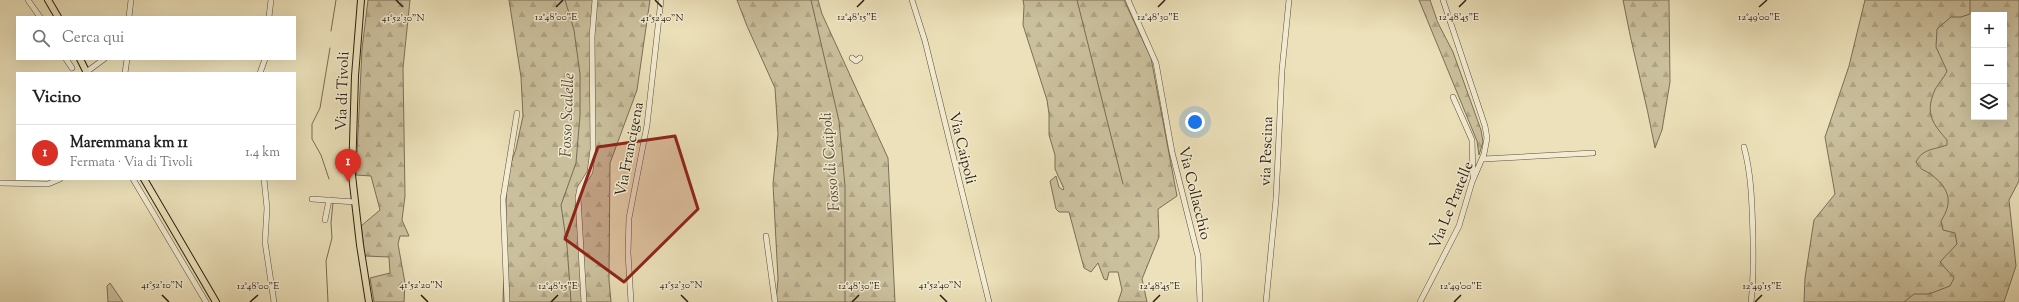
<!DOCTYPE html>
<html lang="it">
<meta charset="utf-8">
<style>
:root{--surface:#fff;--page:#f6f6f6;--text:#222;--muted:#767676;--line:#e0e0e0;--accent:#d93025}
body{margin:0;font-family:"Sorts Mill Goudy",serif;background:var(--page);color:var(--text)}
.controls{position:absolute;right:12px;top:12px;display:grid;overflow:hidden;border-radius:0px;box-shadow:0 4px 16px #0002}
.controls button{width:36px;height:36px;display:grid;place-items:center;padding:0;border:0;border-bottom:1px solid var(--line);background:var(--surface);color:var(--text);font:20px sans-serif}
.you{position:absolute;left:1195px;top:122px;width:14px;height:14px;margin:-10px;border:3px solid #fff;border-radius:50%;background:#1a73e8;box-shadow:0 0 0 6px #1a73e833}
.badge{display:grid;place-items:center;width:26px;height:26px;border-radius:50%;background:var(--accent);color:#fff;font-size:13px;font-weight:700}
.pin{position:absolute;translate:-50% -33px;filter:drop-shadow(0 1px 2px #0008)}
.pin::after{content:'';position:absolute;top:21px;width:14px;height:12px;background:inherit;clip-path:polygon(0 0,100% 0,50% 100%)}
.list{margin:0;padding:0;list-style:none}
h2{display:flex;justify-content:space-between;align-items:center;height:52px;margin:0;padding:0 16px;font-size:17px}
h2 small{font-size:13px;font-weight:400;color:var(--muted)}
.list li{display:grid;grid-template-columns:26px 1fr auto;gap:12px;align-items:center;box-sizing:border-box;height:56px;padding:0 16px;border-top:1px solid var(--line)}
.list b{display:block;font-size:15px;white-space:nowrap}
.list p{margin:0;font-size:13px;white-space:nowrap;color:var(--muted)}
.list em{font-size:13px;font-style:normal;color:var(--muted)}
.icon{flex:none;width:22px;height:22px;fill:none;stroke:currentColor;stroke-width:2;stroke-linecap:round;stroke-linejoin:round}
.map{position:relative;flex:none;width:2019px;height:302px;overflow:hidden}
.search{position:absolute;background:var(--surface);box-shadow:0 4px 16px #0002;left:16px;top:16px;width:280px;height:44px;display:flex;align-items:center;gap:10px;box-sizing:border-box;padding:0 14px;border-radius:0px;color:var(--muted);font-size:15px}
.panel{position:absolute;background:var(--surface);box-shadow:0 4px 16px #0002;left:16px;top:72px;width:280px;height:108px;border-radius:0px}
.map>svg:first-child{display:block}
.forest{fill:url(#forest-firs);stroke:#7a7056;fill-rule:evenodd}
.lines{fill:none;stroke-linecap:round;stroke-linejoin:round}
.stream{stroke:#776c53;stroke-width:1}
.minor-casing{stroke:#5a503a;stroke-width:6}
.major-casing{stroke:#2a1f10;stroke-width:8}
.minor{stroke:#f3ecd2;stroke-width:5}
.major{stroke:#ece1ba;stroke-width:6}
.marked{fill:#8f2418;fill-opacity:0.2;stroke:#8f2418;stroke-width:3;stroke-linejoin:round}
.ticks{fill:none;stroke:#2a1f10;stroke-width:1.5}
.labels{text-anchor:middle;stroke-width:3;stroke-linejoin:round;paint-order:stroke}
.street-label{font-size:15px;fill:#2a1f10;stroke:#f3ecd2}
.water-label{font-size:16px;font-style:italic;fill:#574c37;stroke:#f3ecd2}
.ticks-label{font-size:10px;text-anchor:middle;fill:#2a1f10;stroke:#f3ecd2;stroke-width:3;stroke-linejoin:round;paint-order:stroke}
</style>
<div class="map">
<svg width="2019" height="302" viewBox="0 0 2019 302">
<defs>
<pattern id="forest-firs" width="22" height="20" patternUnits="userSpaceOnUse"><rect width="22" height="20" fill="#cbc09d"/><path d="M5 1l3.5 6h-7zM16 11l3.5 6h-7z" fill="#aea586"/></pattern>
</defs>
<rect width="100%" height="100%" fill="#ece1ba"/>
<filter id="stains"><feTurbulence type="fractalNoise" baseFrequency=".005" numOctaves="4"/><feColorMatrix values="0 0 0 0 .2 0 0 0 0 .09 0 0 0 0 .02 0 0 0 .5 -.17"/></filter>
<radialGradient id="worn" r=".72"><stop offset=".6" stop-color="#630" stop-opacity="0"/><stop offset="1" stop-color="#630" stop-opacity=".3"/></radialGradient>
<path class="forest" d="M368,0h42l-7,68 2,128 -3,24 7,16h-9l-2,8 7,39 -1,19h-30l-4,-24 20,-5 -1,-16 -24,-1 -4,-30 19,-16 -9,-34 -15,-1 6,-126z
M509,0h141l-13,90 -27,73 -1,117 2,22h-108l4,-128 9,-25 7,-33 -2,-39z
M737,0h81l4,14 66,144 7,144h-119l2,-23 -5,-95 5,-50 -3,-46 -28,-62z
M1023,0h101l27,58 26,138 -19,13 1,28 -17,42 5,23h-29l4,-12 -4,-18h-9l-2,8 -3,-1 -6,-16 -7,9 -7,-4 -15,-56h-10l-3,-3 -6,-28 6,-5 3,11 4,3 1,-1 -9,-20v-14l-6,-20v-21l-2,-14 -24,-75 1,-19z
M1419,0h11l8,23 15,29 28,78 2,12 -4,13 -2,-14z
M1623,0h46l1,82 -8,48 -7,18c-9,-50 -23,-98 -32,-148z
M1865,0h154v181l-10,19 7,66 -12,36h-200l1,-24 9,-58 21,-26 -10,-57 24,-71zM1974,15h30v102h-30z
M110,283l13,19h-15l-1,-16z"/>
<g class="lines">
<path class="stream" d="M565,0l9,30 6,44v41l-4,48 -15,42 6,41 4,56
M811,0l28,121 6,65v116
M1077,0l46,184
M331,31l5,-31
M329,179l-8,-24 -9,-16v-15l8,-16 10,-60
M328,302l-2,-41 6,-23 -1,-15 2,-20
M1904,302l10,-8h15l21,-8 4,-8 -14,-16 17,-18 -2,-11 -12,-3 -2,-9c12,-19 9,-31 -9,-46 -8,-6 -10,-3 -16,-13 7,-14 18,-12 31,-17v-5c-14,-16 -22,-26 -13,-48 2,-6 10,-14 13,-21l-11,-24 1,-18 14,-12h10l9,-3v-14"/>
<g class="minor-casing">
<path id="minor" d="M28,0l12,17
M912,0l13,41 64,261
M1128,0l28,63 16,89 26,104 2,46
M129,17l2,-17
M269,17l2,-17
M852,58l4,3 4,-3
M66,59l6,9
M85,73l19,-14
M125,73l2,-14
M260,73l5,-14
M1453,97l19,43 1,36
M1744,147c8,30 8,60 9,91 0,22 1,42 -2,64
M1483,159l110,-6
M133,179l73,123
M264,179l3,29 -2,34 9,60
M0,183l48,1 12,-5
M312,199l43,3
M325,220l4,-20
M766,236l9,66
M507,302l-4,-103 14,-86
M584,302l-6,-104 2,-10 10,-16 3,-23 -1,-112 3,-37
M631,302l-3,-49 1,-35 18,-93 14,-125
M1266,302l10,-103 6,-129 7,-70
M1420,302l39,-76 13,-44 12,-28 3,-16 -2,-12 -42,-126"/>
</g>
<g class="major-casing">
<path id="major" d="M48,0l10,17
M361,0l-6,76 -3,99 8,70 9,57
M80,59l7,14
M144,179l72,123"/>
</g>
<use href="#minor" class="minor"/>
<use href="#major" class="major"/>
</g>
<path class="marked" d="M675,136l23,73 -74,73 -59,-43 33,-92z"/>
<path class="ticks" d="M396,0l7,7M655,0l7,7M556,7l7,-7M857,7l7,-7M1158,7l7,-7M1459,7l7,-7M1759,7l8,-7M162,295l7,7M421,295l7,7M681,295l7,7M940,295l7,7M250,302l8,-7M551,302l7,-7M852,302l7,-7M1153,302l7,-7M1454,302l7,-7M1755,302l7,-7"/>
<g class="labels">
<g class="street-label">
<text transform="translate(342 91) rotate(-88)" y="5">Via di Tivoli</text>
<text transform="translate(963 148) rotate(76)" y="5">Via Caipoli</text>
<text transform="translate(629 149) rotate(-79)" y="5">Via Francigena</text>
<text transform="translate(1266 151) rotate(-88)" y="5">via Pescina</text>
<text transform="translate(1195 193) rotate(76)" y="5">Via Collacchio</text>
<text transform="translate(1451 205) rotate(-68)" y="5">Via Le Pratelle</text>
</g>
<g class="water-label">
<text transform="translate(566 115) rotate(-88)" y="6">Fosso Scalelle</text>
<text transform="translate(829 162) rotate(-95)" y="6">Fosso di Caipoli</text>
</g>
</g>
<g class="ticks-label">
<text x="556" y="20">12°48'00"E</text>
<text x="857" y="20">12°48'15"E</text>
<text x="1158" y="20">12°48'30"E</text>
<text x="1459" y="20">12°48'45"E</text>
<text x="1759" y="20">12°49'00"E</text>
<text x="403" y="21">41°52'30"N</text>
<text x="662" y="21">41°52'40"N</text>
<text x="162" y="288">41°52'10"N</text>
<text x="421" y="288">41°52'20"N</text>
<text x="681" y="288">41°52'30"N</text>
<text x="940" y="288">41°52'40"N</text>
<text x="258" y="289">12°48'00"E</text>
<text x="558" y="289">12°48'15"E</text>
<text x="859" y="289">12°48'30"E</text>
<text x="1160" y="289">12°48'45"E</text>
<text x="1461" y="289">12°49'00"E</text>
<text x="1762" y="289">12°49'15"E</text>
</g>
<rect width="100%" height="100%" filter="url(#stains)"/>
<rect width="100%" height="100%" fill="url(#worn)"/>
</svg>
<div class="controls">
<button>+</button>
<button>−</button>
<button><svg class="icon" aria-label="layers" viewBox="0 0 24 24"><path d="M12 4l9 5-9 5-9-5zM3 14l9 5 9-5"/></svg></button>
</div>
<div class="you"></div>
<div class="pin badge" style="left:348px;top:182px">1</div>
<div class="search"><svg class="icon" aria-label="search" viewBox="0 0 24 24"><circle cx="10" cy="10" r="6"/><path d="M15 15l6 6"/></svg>Cerca qui</div>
<section class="panel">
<h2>Vicino<small></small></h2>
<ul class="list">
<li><span class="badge">1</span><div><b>Maremmana km 11</b><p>Fermata · Via di Tivoli</p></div><em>1.4 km</em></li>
</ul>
</section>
</div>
